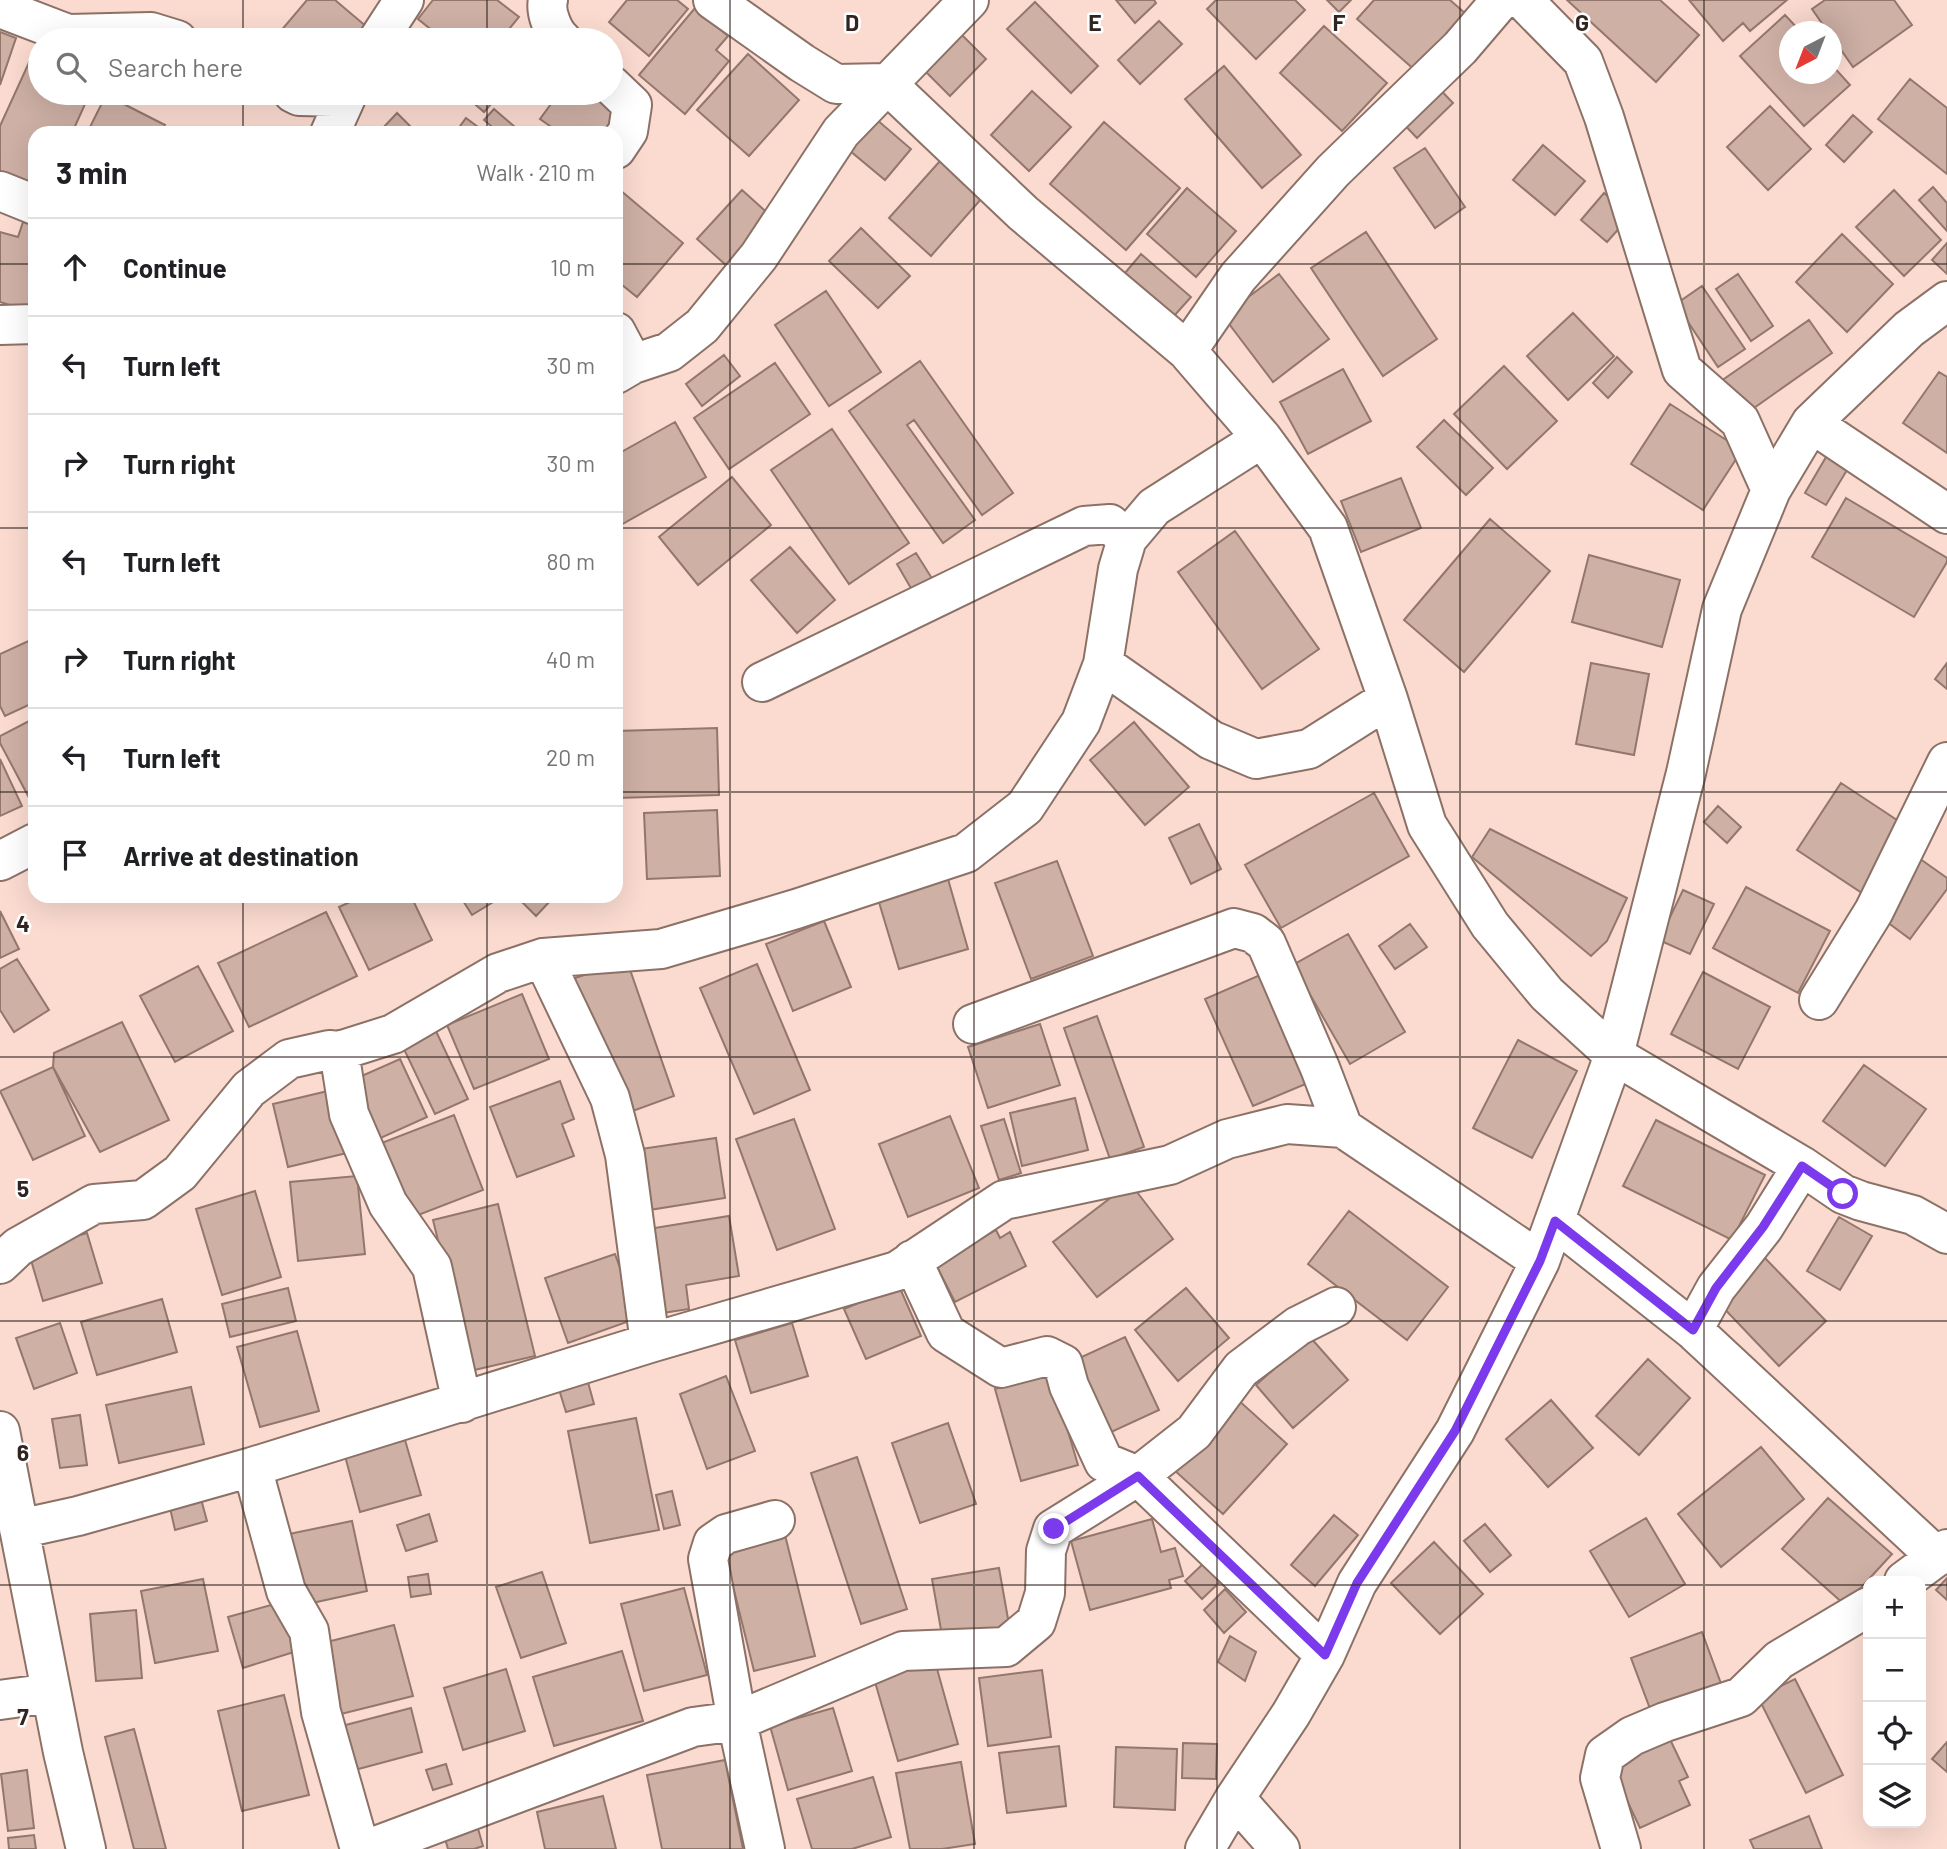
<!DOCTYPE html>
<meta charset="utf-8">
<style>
:root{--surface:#fff;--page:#f2f2f2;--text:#202124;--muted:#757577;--line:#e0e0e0}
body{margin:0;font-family:Barlow,sans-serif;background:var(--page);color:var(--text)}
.controls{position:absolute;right:21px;bottom:21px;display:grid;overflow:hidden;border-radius:14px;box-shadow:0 7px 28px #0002}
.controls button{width:63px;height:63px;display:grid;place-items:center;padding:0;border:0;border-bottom:2px solid var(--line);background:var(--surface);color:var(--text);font:35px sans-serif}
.compass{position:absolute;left:1779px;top:21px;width:63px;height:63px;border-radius:50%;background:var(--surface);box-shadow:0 7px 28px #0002;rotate:222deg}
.stop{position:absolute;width:21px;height:21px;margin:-16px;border:5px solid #7c3aed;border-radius:50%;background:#fff}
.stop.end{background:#7c3aed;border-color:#fff;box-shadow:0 2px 7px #0008}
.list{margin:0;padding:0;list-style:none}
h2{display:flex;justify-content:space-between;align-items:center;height:91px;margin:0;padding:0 28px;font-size:30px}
h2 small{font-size:23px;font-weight:400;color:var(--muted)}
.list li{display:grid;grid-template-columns:46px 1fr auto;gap:21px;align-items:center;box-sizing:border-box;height:98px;padding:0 28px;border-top:2px solid var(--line)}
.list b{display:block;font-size:26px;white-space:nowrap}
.list em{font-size:23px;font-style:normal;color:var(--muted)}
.icon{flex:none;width:38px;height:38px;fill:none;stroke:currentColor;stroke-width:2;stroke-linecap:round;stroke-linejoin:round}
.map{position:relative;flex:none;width:1947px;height:1849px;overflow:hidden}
.search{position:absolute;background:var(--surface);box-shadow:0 7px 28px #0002;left:28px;top:28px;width:595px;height:77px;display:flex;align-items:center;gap:18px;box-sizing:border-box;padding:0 24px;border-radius:38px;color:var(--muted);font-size:26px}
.panel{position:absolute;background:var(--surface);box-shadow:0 7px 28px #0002;left:28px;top:126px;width:595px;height:777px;border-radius:21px}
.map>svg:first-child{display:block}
.building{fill:#ceb0a5;stroke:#93776d;stroke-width:2}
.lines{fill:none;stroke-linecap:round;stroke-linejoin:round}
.minor-casing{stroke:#8c7167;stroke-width:42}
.minor{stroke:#fff;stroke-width:38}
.route{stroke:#7c3aed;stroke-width:9}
.grid{fill:none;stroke:#312521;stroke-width:2;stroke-opacity:0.55}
.grid-label{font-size:23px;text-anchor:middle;font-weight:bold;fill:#312521;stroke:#fff;stroke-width:5;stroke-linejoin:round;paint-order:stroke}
</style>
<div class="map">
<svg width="1947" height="1849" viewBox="0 0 1947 1849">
<rect width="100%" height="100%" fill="#fbdbd0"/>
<path class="building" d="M307,0h28l39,33 -6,7h-80l-9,-7z
M433,0h64l22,17 -19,23h-56l-26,-21z
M627,0h50l11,9 -39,47 -40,-34z
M1116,0h38l2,3 -21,20z
M1216,0h79l10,10 -49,49 -49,-50z
M1327,0h24l-12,12z
M1374,0h76l16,14 -49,58 -60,-53z
M1567,0h93l39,35 -43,47z
M1689,0h98l-37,31 -7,-8 -20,18z
M1825,0h69l18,25 -59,42 -21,-30v-5h-4l-16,-23z
M1035,2l63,64 -27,27 -64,-64z
M695,8l33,28 -12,14 13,11 -44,53 -46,-39z
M1785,15l16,17h-11v42h42v-9l18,20 -46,41 -64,-70z
M1159,21l23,23 -42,40 -22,-24z
M1324,26l63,57 -45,48 -62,-58z
M955,28l31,31 -36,37 -31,-31z
M0,32l16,6 -16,47z
M37,45l3,2v46h50l-18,40h-37v63l-35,-16v-54z
M748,54l51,46 -50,56 -52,-46z
M1224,66l77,89 -39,33 -77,-89z
M1910,79l37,29v66l-69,-55z
M1433,82l20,21 -36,35 -20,-21z
M1032,91l39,36 -42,44 -38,-36z
M477,93h24l-17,19 -14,-12z
M559,93h52l14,10 -21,30h-44l-20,-14z
M106,95l59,30 -5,8h-73z
M1770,106l41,43 -43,41 -41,-43z
M494,109l28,24h-23l-15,-13z
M397,113l20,20h-34l-3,-2z
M869,113l42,36 -26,31 -42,-35z
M1853,115l19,17 -28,30 -18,-17z
M466,118l20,15h-31z
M1104,122l76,66 -54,62 -76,-66z
M1543,145l42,36 -30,34 -42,-35z
M1425,148l40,59 -30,21 -41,-60z
M940,161l42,37 -51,58 -42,-38z
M1933,187l14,16v28l-28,-31z
M1187,188l49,43 -40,46 -49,-43z
M620,190l63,53 -46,54 -21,-17v-85z
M742,190l31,28 -45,49 -31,-28z
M1894,190l47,50 -37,36 -48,-49z
M1604,193l26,23 -23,26 -26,-22z
M23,222l12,4v87l-35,-11v-70l18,5z
M861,228l49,48 -32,32 -49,-47z
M1366,232l71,107 -54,37 -72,-108z
M1842,234l51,50 -46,48 -51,-50z
M1947,243v31l-15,-14z
M1141,254l50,43 -17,19 -49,-43z
M1279,274l50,65 -56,43 -50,-66z
M1738,274l35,52 -22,15 -35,-52z
M1702,286l43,63 -27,18 -42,-63z
M826,291l55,81 -52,34 -54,-81z
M1573,313l41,43 -46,44 -41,-44z
M1809,320l23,33 -88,62 -23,-34z
M724,355l16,21 -38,30 -16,-22z
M1617,357l15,15 -24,26 -15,-15z
M920,361l93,132 -31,22 -68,-95 -7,5 68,95 -32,23 -94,-132z
M775,363l35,51 -81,55 -35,-51z
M1504,366l53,55 -50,48 -53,-55z
M1343,369l28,52 -63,33 -28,-52z
M1939,372l8,5v76l-44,-30z
M1670,404l72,46 -39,60 -72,-46z
M1444,420l49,48 -27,27 -49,-48z
M675,422l31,55 -87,49 -3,-5v-66z
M832,429l77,114 -60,41 -78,-114z
M1829,452l21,13 -24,40 -21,-12z
M732,477l39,48 -73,60 -39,-48z
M1401,478l20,50 -60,24 -20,-51z
M1846,498l101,60v4l-33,55 -102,-60z
M1490,519l60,52 -86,101 -60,-52z
M1235,531l84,118 -57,40 -84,-117z
M790,547l45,53 -38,33 -46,-53z
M916,553l17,27 -21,10 -15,-26z
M1589,555l91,25 -18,67 -90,-25z
M35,638v64l-30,14 -5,-10v-52z
M1591,663l58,11 -15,81 -58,-11z
M1947,663v26l-12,-10z
M35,718v91l-35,-66v-7z
M1134,722l55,65 -44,38 -55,-65z
M717,728l2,67 -103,3v-67z
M0,759l22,47 -22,10z
M1841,783l59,39 -15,23 5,5 -28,43 -65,-43z
M1374,793l35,63 -128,72 -36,-63z
M1718,806l23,21 -14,16 -23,-21z
M717,810l3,66 -73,3 -3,-66z
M1199,824l22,45 -30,15 -22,-46z
M1490,829l137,69 -20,43 -16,15 -119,-99z
M1916,856l31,22v11l-37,50 -35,-26z
M1057,861l36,95 -62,23 -36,-96z
M948,879l20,70 -69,20 -21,-70z
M1746,887l84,44 -32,62 -85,-45z
M1683,890l31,14 -24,50 -31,-14z
M363,896h48l21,44 -63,30 -30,-63z
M460,896h43l-31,19z
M524,896h22l5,4 -15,16 -16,-16z
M0,911l19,38 -19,9z
M326,912l31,64 -108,51 -31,-64z
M824,921l27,66 -58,24 -27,-67z
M1410,924l17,23 -32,22 -16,-23z
M1348,934l57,98 -55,32 -57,-99z
M17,959l32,51 -35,22 -14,-22v-41z
M627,961l47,135 -55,20 -47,-137z
M757,964l53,126 -56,24 -54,-126z
M198,966l35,65 -58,31 -35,-66z
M1703,972l67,35 -32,62 -67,-35z
M1260,975l48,108 -55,23 -48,-107z
M522,994l27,65 -75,30 -27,-64z
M1097,1016l47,131 -34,12 -46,-131z
M122,1022l47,98 -69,32 -47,-85 1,-14z
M1040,1024l20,61 -72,23 -20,-61z
M435,1029l33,70 -33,15 -33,-69z
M1518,1040l59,31 -45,87 -59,-30z
M400,1059l27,58 -53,24 -26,-59z
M1864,1065l62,44 -41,57 -62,-45z
M53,1067l32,69 -52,24 -33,-69z
M560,1081l14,38 -12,5 12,32 -57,21 -27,-70z
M332,1090l15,63 -59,14 -15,-63z
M1075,1098l13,52 -66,16 -12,-53z
M454,1115l29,75 -75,29 -29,-75z
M950,1116l29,72 -71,29 -29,-73z
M794,1119l41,110 -58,21 -41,-111z
M1004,1119l17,54 -22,7 -18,-54z
M1656,1120l109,55 -33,65 -109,-54z
M716,1138l9,60 -82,13 -9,-61z
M357,1176l8,78 -67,7 -8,-79z
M1130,1183l43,56 -76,58 -44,-55z
M255,1191l26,86 -59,18 -26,-86z
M498,1204l37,152 -65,15 -37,-151z
M1349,1211l99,76 -41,53 -99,-76z
M729,1216l10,60 -53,9 3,24 -33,5 -14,-84z
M1839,1217l33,19 -32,54 -33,-19z
M996,1230l4,8 10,-6 16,34 -71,36 -21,-41z
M87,1233l15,50 -59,18 -15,-51z
M615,1254l23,64 -70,25 -23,-65z
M1762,1255l64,66 -47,45 -63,-66z
M899,1286l22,50 -55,23 -22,-50z
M288,1288l8,33 -66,16 -8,-33z
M1186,1288l43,50 -51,43 -43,-51z
M162,1299l15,53 -80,23 -16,-53z
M60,1323l17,50 -43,16 -18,-51z
M792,1323l16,53 -57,17 -16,-53z
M297,1331l22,80 -59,16 -23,-80z
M1125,1337l34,73 -52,24 -34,-73z
M1310,1337l38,43 -55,48 -37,-43z
M1648,1359l42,39 -51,57 -43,-39z
M1051,1374l27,91 -57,16 -26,-92z
M586,1375l8,29 -28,8 -9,-29z
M726,1376l29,75 -48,18 -27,-75z
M191,1387l13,57 -85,19 -13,-58z
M1237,1399l50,45 -64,70 -49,-44z
M1551,1400l42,48 -45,39 -42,-48z
M80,1415l7,50 -27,3 -8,-49z
M636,1418l23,112 -69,13 -22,-112z
M948,1423l28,81 -56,19 -28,-80z
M405,1440l16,55 -61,17 -15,-56z
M1761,1447l43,52 -83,68 -43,-53z
M857,1457l50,152 -46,15 -50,-151z
M672,1491l8,34 -16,4 -8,-34z
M1828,1498l64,56 -47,51 -63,-56z
M201,1499l6,22 -32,9 -5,-22z
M429,1514l8,27 -31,10 -9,-26z
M1334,1515l24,20 -43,51 -24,-21z
M1646,1518l39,66 -56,33 -39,-66z
M1152,1519l9,33 14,-4 8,28 -14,4 2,8 -81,22 -19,-69z
M352,1521l15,70 -64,14 -14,-71z
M1485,1524l26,31 -21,17 -26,-31z
M785,1535l30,121 -61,15 -30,-121z
M1434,1542l49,52 -43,40 -49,-51z
M1206,1561l17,18 -21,20 -17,-18z
M999,1568l11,62 -67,11 -11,-62z
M542,1572l24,71 -45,15 -25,-71z
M428,1574l3,20 -20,3 -3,-20z
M1947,1578v22l-11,-10z
M203,1579l15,72 -63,12 -14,-72z
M684,1588l23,87 -63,16 -23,-87z
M1225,1589l21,23 -22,21 -20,-23z
M282,1602l15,49 -54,17 -15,-51z
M136,1610l6,68 -46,3 -6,-67z
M394,1625l19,71 -84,21 -10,-73z
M1702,1632l21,57 -71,25 -21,-56z
M1230,1636l26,16 -11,29 -27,-19z
M622,1651l21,70 -89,25 -21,-69z
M934,1658l24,86 -60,17 -25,-86z
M506,1669l19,62 -62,19 -19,-62z
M1042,1670l9,67 -63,9 -9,-68z
M1795,1679l48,96 -37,18 -48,-96z
M284,1695l25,100 -67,16 -24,-100z
M411,1708l11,44 -71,19 -13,-44z
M833,1708l19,63 -64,19 -18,-64z
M134,1729l32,120h-32l-29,-112z
M1667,1733l21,44 -9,4 11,24 -50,23 -32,-68z
M1947,1742v30l-15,-13z
M1183,1743l34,1 -1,35 -34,-1z
M1059,1746l7,60 -59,7 -8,-60z
M1116,1747l61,2 -2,61 -61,-3z
M725,1760l18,89h-81l-15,-74z
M961,1762l14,82 -33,5h-32l-14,-76z
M446,1764l6,20 -19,6 -7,-20z
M27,1770l7,58 -26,3 -7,-57z
M873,1777l18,60 -39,12h-40l-15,-50z
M603,1796l13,53h-71l-8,-37z
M1809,1816l13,33h-68l-4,-9z
M477,1825l6,21 -9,3h-26l-4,-14z
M34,1835l2,14h-27l-1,-11z"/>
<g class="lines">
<g class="minor-casing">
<path id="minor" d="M548,0c-3,12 5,32 14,40
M713,0l89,63 34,21 50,-1 137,130 164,138 75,87 66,90 60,171 39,126 63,100 57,69 67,61 188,111 41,28 18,7 52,14 34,19
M1523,0l60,61 21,56 78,253 58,51 31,69
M0,8l68,26 83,-2 26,8
M378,40l26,-40
M611,85l21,20 -4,26 -12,18
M293,93l6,3 46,1
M330,133l18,-40
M0,191l35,14
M0,325l35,-1
M616,332l17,32
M1187,351l51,-74 95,-106 127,-123 41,-48
M616,374l17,-10 36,-12 33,-26 57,-70 82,-124 128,-132
M1811,423l136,91
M1103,664l108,76 45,19 53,-10 79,-50
M762,682l322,-156 26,-2 17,15
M0,861l35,-18
M543,958l67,140 15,57 25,188
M1819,1000l55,-89 73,-149
M973,1024l261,-96 19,5 13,10 54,125 23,60
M339,1051l10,63 39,90 44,63 30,136
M1555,1221l138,109 244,227
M912,1260l34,73 55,35 46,-12 16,8 6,22 35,76 34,14 187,179
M0,1264l18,-17 76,-43 49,-4 37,-27 69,-84 40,-30 40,-9 10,1 54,-17 105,-61 45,-15 118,-9 135,-40 170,-56 59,-46 56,-85 22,-58 15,-95 9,-30 27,-32 108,-69
M1693,1330l23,-42 48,-61 38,-61
M0,1431l63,321 23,97
M252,1467l34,124 23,40 12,81 39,137
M19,1529l59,-13 174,-49 398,-124 247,-72 107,-71 166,-35 57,-26 60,-15 56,4 197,133
M1904,1581l43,-32
M0,1700l51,-7
M1235,1798l45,51
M368,1849l325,-122 44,-6 166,-70 103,-4 30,-25 9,-29 1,-42 7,-22 85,-53 56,-44 47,-63 57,-43 38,-19
M765,1849l-28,-128 -29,-162 5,-16 13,-9 49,-14
M1205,1849l30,-51 56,-84 34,-59 32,-72 98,-152 85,-170 74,-206 72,-282 36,-164 49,-119 40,-67 98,-94 38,-28
M1621,1849l-21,-71 5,-23 27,-19 33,-14 76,-25 38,-37 89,-53"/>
</g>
<use href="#minor" class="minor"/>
</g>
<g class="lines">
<path class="route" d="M1054,1529l84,-53 187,179 32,-72 98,-152 85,-170 15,-40 138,109 23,-42 47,-61 39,-61 41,28"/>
</g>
<path class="grid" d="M243,0v40M487,0v40M730,0v1849M974,0v1849M1217,0v1849M1460,0v1849M1704,0v1849M243,93v40M487,93v40M0,264h35M616,264h1331M0,528h35M616,528h1331M0,792h35M616,792h1331M243,896v953M487,896v953M0,1057h1947M0,1321h1947M0,1585h1868M1921,1585h26"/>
<g class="grid-label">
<text x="852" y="31">D</text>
<text x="1095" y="31">E</text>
<text x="1339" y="31">F</text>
<text x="1582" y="31">G</text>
<text x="23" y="932">4</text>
<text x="23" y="1197">5</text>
<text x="23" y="1461">6</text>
<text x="23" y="1725">7</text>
</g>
</svg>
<div class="controls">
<button>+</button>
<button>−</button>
<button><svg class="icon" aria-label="locate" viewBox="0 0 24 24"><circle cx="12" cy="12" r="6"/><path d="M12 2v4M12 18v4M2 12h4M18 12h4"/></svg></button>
<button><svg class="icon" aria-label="layers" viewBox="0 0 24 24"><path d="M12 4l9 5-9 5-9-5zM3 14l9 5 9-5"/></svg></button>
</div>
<svg class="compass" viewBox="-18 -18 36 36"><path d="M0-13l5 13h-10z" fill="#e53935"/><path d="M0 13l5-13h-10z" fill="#757577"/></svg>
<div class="stop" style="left:1843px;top:1194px"></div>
<div class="stop end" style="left:1054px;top:1529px"></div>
<div class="search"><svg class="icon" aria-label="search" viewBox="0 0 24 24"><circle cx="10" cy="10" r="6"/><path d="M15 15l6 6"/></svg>Search here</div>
<section class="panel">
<h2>3 min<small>Walk · 210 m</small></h2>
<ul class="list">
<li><svg class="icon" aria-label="ahead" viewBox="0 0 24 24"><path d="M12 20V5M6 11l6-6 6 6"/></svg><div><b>Continue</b></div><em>10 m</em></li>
<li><svg class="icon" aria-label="left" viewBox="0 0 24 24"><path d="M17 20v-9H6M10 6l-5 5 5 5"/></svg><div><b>Turn left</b></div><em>30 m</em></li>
<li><svg class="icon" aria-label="right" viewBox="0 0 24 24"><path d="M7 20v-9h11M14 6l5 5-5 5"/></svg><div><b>Turn right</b></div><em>30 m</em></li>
<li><svg class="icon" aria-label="left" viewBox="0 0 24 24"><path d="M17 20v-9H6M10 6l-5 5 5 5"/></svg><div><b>Turn left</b></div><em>80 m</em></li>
<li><svg class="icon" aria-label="right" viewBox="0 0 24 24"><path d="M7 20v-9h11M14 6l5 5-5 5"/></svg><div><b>Turn right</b></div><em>40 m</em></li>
<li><svg class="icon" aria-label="left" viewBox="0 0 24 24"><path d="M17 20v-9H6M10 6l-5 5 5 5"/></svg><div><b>Turn left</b></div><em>20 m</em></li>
<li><svg class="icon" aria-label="arrive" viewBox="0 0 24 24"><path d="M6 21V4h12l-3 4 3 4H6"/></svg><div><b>Arrive at destination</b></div></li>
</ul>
</section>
</div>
